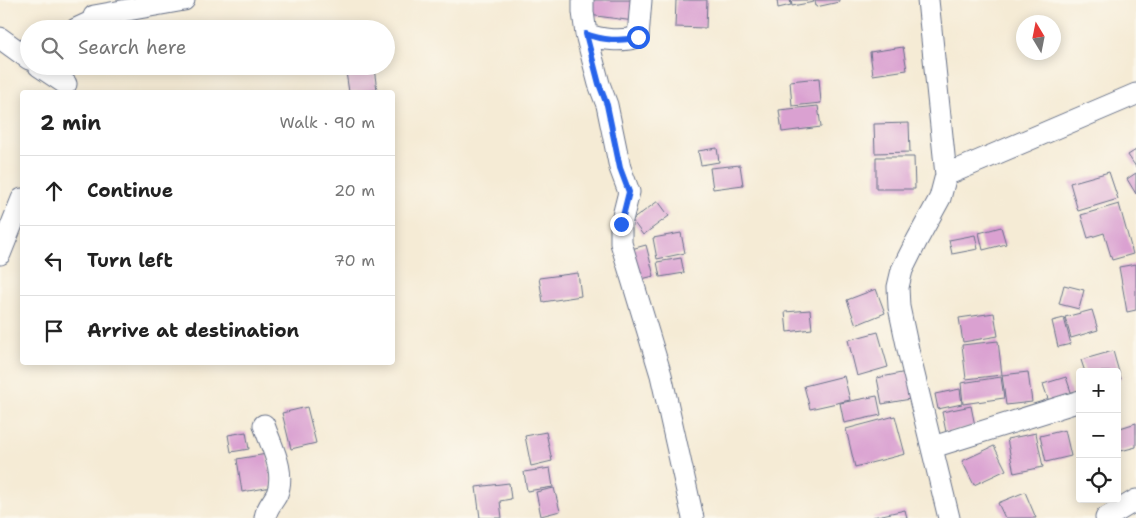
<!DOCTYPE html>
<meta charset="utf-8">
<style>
:root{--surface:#fff;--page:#f2f2f2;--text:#222;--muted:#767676;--line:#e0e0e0}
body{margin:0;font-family:"Shantell Sans",sans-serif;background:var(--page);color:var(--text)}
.controls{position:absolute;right:15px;bottom:15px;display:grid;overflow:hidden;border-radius:5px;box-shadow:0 2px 12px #0003}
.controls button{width:45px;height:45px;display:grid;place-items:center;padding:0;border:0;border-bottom:1px solid var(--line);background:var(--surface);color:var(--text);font:25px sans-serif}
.compass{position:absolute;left:1016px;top:15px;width:45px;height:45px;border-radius:50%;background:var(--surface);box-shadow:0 2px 12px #0003;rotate:350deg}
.stop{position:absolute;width:15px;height:15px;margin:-11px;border:4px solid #2563eb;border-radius:50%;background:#fff}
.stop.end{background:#2563eb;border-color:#fff;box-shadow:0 1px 5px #0008}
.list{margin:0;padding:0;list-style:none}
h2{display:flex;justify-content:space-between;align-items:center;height:65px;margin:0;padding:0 20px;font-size:21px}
h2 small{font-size:16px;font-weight:400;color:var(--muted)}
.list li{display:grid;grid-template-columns:32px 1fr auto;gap:15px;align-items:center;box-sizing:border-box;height:70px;padding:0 20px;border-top:1px solid var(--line)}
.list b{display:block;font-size:19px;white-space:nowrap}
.list em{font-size:16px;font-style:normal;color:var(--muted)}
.icon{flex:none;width:28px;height:28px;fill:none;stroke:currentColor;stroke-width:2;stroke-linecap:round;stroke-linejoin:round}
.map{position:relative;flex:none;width:1136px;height:518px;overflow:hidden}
.search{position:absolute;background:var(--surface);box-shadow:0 2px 12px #0003;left:20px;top:20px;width:375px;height:55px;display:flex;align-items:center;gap:12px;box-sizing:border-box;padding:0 18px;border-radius:28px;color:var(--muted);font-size:19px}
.panel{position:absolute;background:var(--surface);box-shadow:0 2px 12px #0003;left:20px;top:90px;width:375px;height:275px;border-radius:5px}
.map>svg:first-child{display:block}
.building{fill:#daa1d1}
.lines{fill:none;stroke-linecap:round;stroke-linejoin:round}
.minor-casing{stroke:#677188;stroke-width:23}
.minor{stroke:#fff;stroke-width:21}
.route{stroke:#2563eb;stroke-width:6}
</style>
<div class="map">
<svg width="1136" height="518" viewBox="0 0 1136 518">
<rect width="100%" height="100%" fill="#fbf7ec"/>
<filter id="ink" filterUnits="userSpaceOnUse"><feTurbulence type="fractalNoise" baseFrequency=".02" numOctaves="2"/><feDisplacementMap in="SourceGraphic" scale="10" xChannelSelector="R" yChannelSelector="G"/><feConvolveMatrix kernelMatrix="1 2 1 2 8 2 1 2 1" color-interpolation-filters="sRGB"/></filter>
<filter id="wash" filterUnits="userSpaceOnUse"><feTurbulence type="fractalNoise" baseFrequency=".0096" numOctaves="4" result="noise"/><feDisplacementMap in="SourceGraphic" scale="20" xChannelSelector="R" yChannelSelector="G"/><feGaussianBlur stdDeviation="1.12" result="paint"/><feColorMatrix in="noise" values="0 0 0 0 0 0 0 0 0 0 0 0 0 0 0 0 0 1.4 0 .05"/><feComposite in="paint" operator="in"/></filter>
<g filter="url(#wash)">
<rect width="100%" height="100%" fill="#f5ebd5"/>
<g id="blocks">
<path class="building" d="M590,0h47l-3,21 -45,-6z
M676,0h31l-1,28 -31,-1z
M777,0h13l1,5 -13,3z
M791,0h22l1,2 -22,4z
M815,0h24v2l-23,5z
M903,47l4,23 -34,5 -3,-23z
M374,68l3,22 -28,2 -3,-20z
M819,78l2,25 -29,3 -2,-25z
M818,106l3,21 -39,5 -3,-22z
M909,123l1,29 -35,1 -1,-29z
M717,148l2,14 -18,3 -3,-14z
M1136,150v17l-8,-12z
M876,157h38l1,32h-39z
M740,165l3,20 -30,4 -3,-21z
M1109,172l9,27 -40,12 -8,-28z
M1136,173v21l-9,-15z
M658,201l11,15 -26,19 -11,-15z
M1119,204l14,50 -21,6 -8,-27 -16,5 -7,-23z
M1001,227l5,17 -23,6 -4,-17z
M681,233l4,20 -28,6 -4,-21z
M975,235l3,14 -26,5 -3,-14z
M646,245l8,31 -21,5 -9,-30z
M681,258l3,15 -24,4 -3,-15z
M1136,264v46l-9,2 -8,-45z
M578,273l3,23 -38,6 -4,-24z
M1064,285l20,5 -5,19 -20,-5z
M876,289l9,24 -29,12 -9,-25z
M810,310l2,19 -25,3 -2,-20z
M1092,310l6,20 -27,8 -6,-21z
M994,313l4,23 -35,6 -4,-24z
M1064,318l7,26 -13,3 -6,-26z
M878,332l10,35 -31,9 -9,-36z
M998,341l4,34 -36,4 -4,-34z
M1113,351l8,28 -4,1v-8h-32l-4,-12z
M911,371l5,27 -34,6 -5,-26z
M1028,372l4,30 -26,3 -4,-30z
M844,376l6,24 -40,9 -6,-23z
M1001,377l3,21 -41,6 -2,-21z
M1066,377l6,18 -23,7 -6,-18z
M960,389l2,15 -24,5 -3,-15z
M877,396l4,19 -37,8 -4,-20z
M971,406l4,20 -29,6 -4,-20z
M307,407l9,36 -25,6 -9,-36z
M895,416l10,38 -50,13 -9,-38z
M1136,423v24l-19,5v-23z
M1065,430l6,26 -25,6 -6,-26z
M246,432l3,17 -18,3 -3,-17z
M546,432l6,29 -21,5 -6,-30z
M1036,433l7,34 -29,6 -7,-34z
M994,446l12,24 -32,15 -12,-24z
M267,454l5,33 -30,5 -5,-33z
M550,468l3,19 -26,4 -3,-19z
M509,483l2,16 -11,2 2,17h-22l-4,-31z
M554,488l6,23 -19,5 -5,-24z
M1025,492l11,26h-31l-7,-15z
M905,510l2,8h-34v-1z"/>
</g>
</g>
<g filter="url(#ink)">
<use href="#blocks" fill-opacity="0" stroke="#677188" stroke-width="1"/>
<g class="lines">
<g class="minor-casing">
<path id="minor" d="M583,0v12l3,22c15,6 36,8 52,3l3,-37
M928,0l18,175 -6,23 -24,44 -14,28 -4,17 1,20 10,47 40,164
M94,16l90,-16
M76,29l15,-7
M586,34l13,50 8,21 13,63 9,24 -8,32v19l40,132 32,143
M0,38l29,21
M39,66l27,18
M946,175l190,-81
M0,254l22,-55
M264,425c7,21 22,46 13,69 -4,8 -11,14 -12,24
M933,447l147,-46
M1106,518l30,-18"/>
</g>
<use href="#minor" class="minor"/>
</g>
</g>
<g class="lines" filter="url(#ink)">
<path class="route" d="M621,224l8,-32 -9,-24 -13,-63 -8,-21 -13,-50c15,6 36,8 52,3"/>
</g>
</svg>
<div class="controls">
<button>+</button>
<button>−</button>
<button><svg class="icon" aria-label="locate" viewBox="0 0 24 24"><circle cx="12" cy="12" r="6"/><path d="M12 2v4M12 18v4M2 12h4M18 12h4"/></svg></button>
</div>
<svg class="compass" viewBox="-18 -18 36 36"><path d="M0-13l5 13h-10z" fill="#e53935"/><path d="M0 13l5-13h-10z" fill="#767676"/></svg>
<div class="stop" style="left:638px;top:37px"></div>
<div class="stop end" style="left:621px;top:224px"></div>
<div class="search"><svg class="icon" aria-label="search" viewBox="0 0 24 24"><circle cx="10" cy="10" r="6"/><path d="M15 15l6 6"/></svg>Search here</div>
<section class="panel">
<h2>2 min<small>Walk · 90 m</small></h2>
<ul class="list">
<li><svg class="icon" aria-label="ahead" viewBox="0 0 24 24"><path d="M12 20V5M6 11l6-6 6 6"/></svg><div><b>Continue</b></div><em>20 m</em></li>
<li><svg class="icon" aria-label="left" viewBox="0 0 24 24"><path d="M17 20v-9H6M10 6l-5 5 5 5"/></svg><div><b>Turn left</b></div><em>70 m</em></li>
<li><svg class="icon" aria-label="arrive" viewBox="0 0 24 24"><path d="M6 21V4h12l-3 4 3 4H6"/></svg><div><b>Arrive at destination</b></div></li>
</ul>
</section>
</div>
